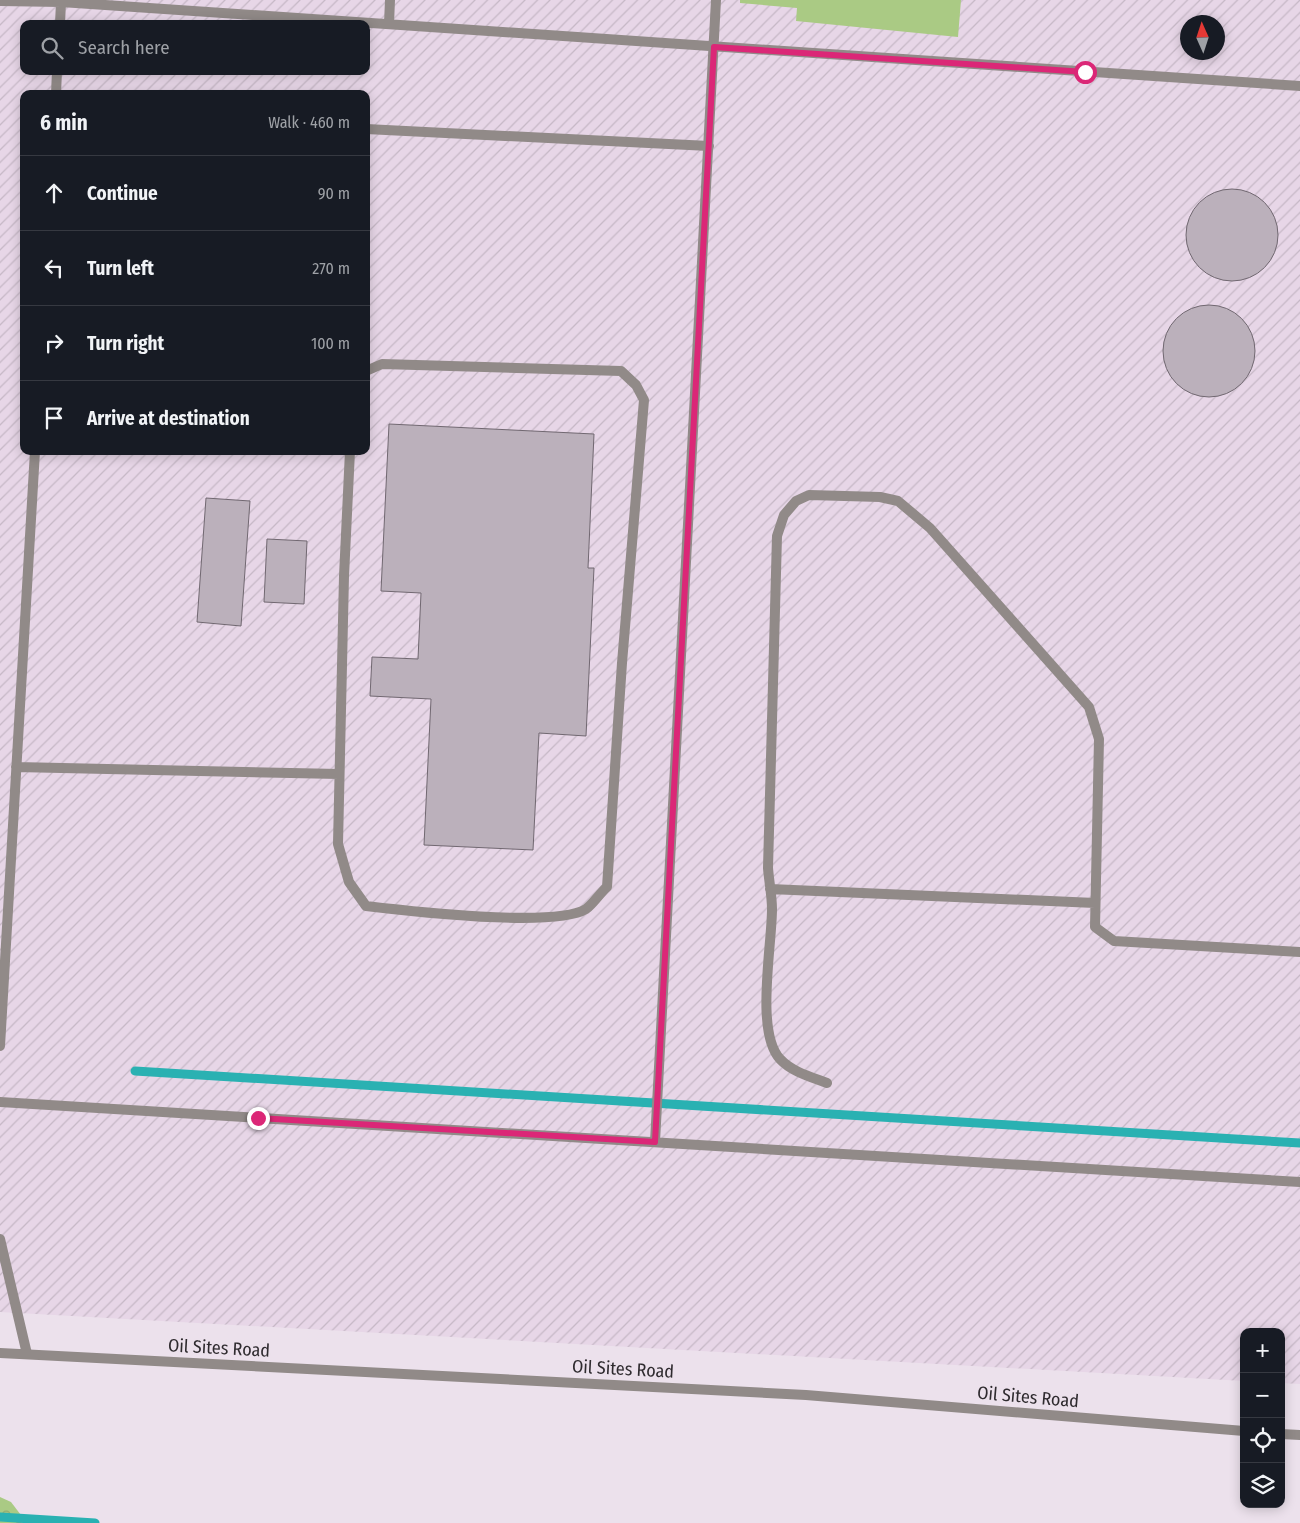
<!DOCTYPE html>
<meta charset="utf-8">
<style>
:root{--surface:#171b24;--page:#20242c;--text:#f1f3f6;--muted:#9ea1a6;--line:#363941}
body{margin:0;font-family:"Fira Sans Condensed",sans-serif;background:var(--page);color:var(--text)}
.controls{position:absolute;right:15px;bottom:15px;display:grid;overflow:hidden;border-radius:10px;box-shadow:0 2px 12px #0003}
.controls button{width:45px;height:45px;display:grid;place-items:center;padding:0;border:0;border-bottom:1px solid var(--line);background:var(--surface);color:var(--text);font:25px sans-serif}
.compass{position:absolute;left:1180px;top:15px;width:45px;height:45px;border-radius:50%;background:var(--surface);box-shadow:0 2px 12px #0003;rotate:357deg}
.stop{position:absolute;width:15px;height:15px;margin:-11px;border:4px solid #db2777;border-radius:50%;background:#fff}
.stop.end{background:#db2777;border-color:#fff;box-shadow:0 1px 5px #0008}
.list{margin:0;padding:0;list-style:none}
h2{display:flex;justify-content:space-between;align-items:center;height:65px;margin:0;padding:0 20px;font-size:21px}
h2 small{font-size:16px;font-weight:400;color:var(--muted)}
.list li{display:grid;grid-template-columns:32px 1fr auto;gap:15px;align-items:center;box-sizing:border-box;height:75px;padding:0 20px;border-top:1px solid var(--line)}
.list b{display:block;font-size:19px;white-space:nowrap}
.list em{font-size:16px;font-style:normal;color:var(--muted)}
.icon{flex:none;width:28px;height:28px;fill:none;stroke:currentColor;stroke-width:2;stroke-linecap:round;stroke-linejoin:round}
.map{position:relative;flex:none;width:1300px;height:1523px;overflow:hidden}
.search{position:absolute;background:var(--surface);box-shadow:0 2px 12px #0003;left:20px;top:20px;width:350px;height:55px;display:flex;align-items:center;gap:12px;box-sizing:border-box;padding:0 18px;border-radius:10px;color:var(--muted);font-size:19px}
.panel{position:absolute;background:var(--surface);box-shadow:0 2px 12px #0003;left:20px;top:90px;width:350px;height:365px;border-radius:10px}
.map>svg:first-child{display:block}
.industrial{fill:url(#industrial-furrows);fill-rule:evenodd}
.green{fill:#aaca84}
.forest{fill:url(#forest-crowns)}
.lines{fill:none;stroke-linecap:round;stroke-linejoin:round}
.stream{stroke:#2ab1b2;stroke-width:9}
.building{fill:#bbb0bb;stroke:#716871}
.lane{stroke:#918a88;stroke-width:10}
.route{stroke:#db2777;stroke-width:6}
.labels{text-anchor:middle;stroke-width:4;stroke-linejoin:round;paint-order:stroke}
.street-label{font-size:18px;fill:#2f2b2f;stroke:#ece1ec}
</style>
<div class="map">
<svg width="1300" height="1523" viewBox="0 0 1300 1523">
<defs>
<pattern id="industrial-furrows" width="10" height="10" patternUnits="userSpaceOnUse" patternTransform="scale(1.25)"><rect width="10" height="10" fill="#e7d6e7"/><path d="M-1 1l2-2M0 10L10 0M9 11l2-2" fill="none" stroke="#c6b8c6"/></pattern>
<pattern id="forest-crowns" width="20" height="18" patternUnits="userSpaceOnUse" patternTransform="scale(1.25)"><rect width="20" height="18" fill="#aaca84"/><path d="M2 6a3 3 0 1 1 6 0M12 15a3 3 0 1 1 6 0" fill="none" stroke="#8ba46c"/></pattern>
</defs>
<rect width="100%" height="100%" fill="#ece1ec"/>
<path class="industrial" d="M0,0h1300v1384l-19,-1v-51h-37v49l-1244,-69zM1188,22h30v30h-30zM24,24h342v47h-342zM24,94h342v357h-342z"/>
<path class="green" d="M740,0h221l-3,37 -162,-16 1,-13 -57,-5z"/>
<path class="forest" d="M0,1497l11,5 16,21h-27z"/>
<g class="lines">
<path class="stream" d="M135,1071l1165,72
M0,1517l95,6"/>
</g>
<path class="building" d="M1186 235a46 46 0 1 1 92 0a46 46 0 1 1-92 0Z
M1163 351a46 46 0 1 1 92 0a46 46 0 1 1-92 0Z
M389,424l205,10 -6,134h6l-8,168 -47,-3 -6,117 -109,-5 7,-146 -61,-3 2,-39 46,2 3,-66 -40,-2z
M206,498l44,3 -9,125 -44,-4z
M267,539l40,2 -3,63 -40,-2z"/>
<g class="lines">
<path class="lane" d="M0,1l61,1 1239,84
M60,24l1,-22
M389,24l1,-24
M56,94l1,-23
M366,129l343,17
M350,451l-6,125 -6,268 11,38 17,24c42,5 189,22 220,3 7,-5 14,-16 21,-22l15,-224 22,-263 -8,-15 -15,-14 -239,-7 -16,7
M16,767l323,7
M770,889l325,14
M0,1046l35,-595
M827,1083c-16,-6 -35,-11 -47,-24 -25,-27 -8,-113 -8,-150 0,-13 -3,-28 -4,-41l9,-332 7,-21 12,-14 13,-6 71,2 18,4 32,27 159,179 10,32 -4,188 19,14 186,11
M0,1102l1300,80
M655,1142l61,-1142
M0,1239l27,115
M0,1353l806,42 438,36
M1281,1434l19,1"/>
</g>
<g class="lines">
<path class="route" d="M258,1118l397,24 59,-1095 371,25"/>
</g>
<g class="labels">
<g class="street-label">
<text transform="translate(219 1348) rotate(3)" y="6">Oil Sites Road</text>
<text transform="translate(623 1369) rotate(3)" y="6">Oil Sites Road</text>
<text transform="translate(1028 1397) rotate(5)" y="6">Oil Sites Road</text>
</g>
</g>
</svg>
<div class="controls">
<button>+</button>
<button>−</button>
<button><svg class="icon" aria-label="locate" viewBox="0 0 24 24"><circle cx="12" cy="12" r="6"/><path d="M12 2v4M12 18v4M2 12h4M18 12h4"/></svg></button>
<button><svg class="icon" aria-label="layers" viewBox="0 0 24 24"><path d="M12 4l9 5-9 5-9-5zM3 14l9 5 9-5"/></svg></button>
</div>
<svg class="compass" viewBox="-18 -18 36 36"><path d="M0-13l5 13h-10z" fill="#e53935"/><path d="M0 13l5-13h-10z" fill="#9ea1a6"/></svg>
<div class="stop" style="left:1085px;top:72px"></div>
<div class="stop end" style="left:258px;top:1118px"></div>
<div class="search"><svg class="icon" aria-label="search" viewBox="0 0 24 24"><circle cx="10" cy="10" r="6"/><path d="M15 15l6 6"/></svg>Search here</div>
<section class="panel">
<h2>6 min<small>Walk · 460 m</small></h2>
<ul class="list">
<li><svg class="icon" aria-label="ahead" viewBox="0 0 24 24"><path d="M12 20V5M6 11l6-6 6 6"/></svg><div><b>Continue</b></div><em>90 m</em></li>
<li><svg class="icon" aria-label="left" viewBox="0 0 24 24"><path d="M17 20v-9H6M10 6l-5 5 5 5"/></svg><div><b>Turn left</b></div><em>270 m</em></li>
<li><svg class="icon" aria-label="right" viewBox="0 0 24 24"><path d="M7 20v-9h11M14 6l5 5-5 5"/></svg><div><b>Turn right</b></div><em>100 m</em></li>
<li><svg class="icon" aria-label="arrive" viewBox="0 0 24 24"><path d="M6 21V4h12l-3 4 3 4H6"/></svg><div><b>Arrive at destination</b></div></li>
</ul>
</section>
</div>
